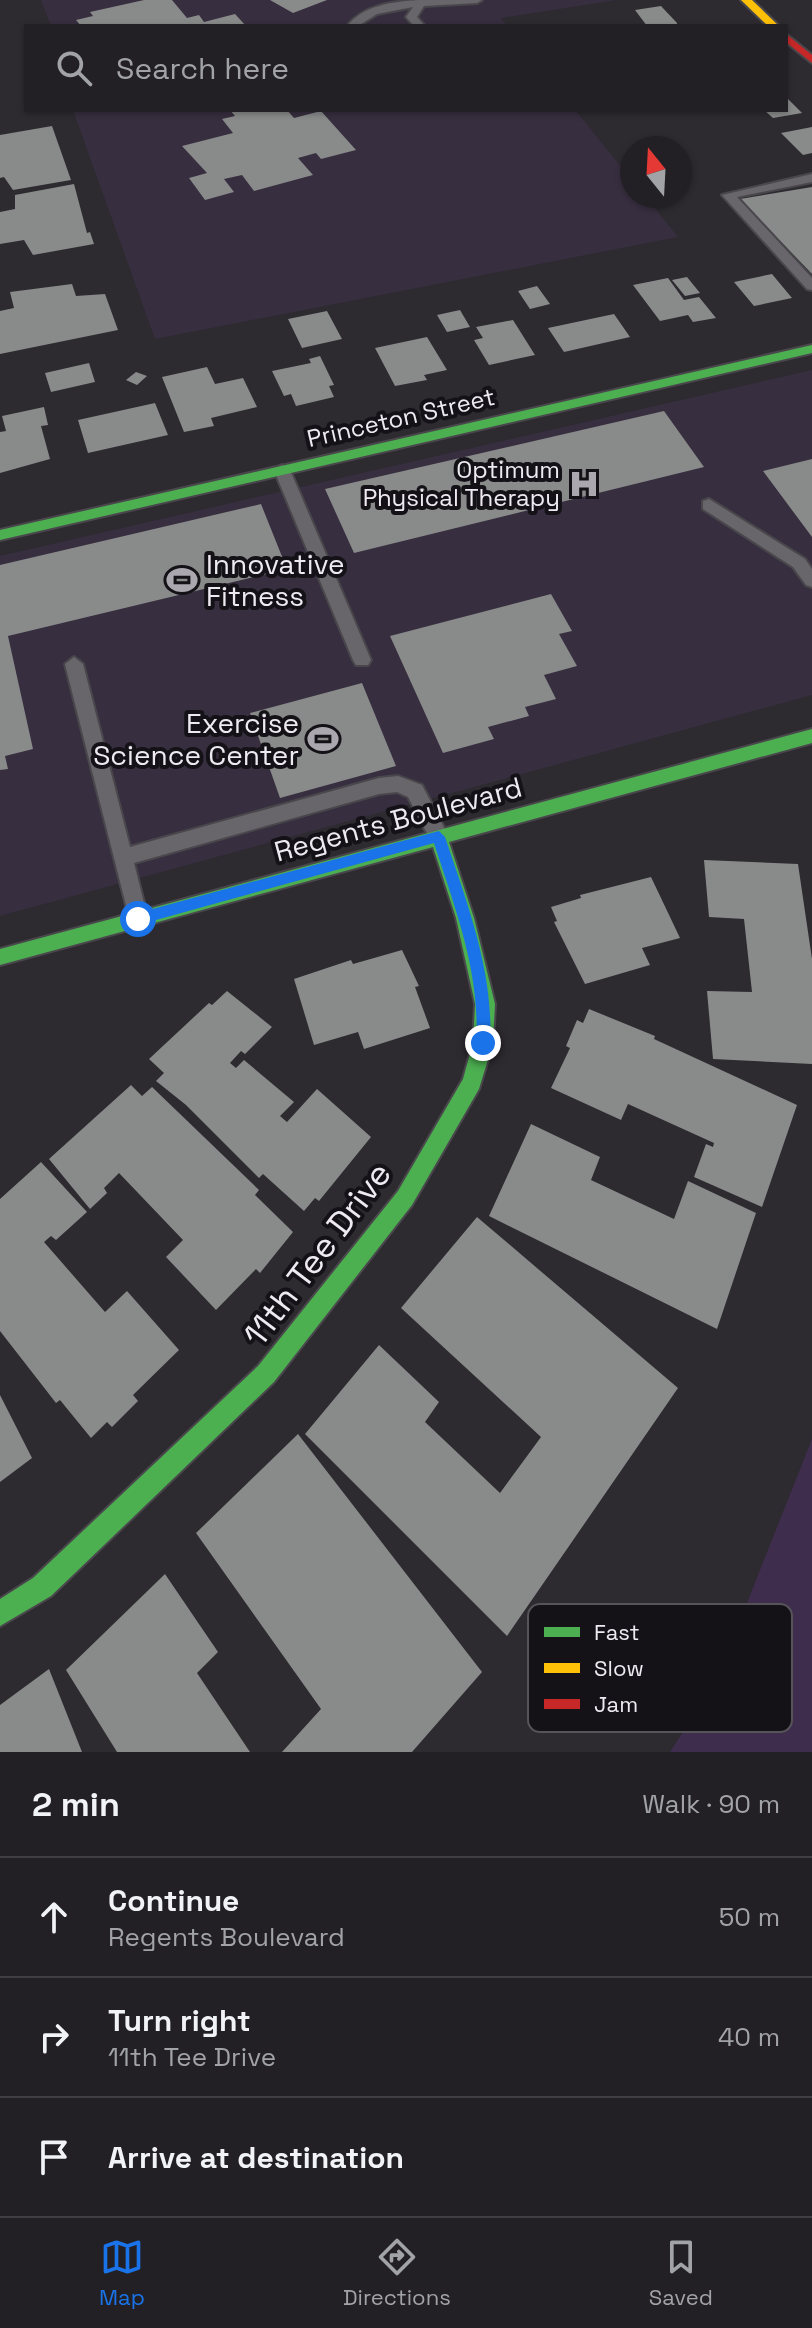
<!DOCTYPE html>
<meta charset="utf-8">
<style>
:root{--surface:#222024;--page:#2e2d31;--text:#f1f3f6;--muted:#a2a3a6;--line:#3f3e41;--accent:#1a73e8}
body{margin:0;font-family:"Space Grotesk",sans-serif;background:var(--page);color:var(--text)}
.compass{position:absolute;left:620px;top:136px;width:72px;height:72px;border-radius:50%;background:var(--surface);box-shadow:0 2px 6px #0004;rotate:342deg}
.stop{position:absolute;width:24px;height:24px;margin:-18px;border:6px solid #1a73e8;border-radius:50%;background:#fff}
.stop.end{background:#1a73e8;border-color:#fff;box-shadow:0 2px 8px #0008}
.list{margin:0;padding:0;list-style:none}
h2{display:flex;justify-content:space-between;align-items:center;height:104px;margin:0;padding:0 32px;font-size:34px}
h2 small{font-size:26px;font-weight:400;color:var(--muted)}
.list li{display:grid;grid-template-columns:52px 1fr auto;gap:24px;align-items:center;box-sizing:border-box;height:120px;padding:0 32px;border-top:2px solid var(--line)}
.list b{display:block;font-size:30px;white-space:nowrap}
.list p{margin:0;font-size:26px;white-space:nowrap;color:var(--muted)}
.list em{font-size:26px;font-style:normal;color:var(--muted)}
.icon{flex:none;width:44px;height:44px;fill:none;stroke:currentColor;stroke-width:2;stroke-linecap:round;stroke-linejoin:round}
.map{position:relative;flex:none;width:812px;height:1752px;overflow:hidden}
.search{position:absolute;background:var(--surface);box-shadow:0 2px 6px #0004;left:24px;right:24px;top:24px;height:88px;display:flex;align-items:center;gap:20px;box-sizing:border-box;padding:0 28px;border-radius:0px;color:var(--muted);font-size:30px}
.sheet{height:464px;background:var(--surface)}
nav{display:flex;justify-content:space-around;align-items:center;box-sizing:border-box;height:112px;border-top:2px solid var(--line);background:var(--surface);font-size:22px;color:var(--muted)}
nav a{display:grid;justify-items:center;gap:4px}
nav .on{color:var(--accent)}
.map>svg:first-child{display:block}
.built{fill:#372e3f}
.green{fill:#3f2d4d}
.building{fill:#898a8a}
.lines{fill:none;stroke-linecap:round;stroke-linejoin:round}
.lane-casing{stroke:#49474c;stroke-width:4}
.fast-casing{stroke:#49474c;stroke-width:4}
.slow-casing{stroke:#49474c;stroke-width:4}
.jam-casing{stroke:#49474c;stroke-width:4}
.lane{fill:#68666a;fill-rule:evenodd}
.fast{fill:#4caf50;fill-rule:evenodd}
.slow{fill:#ffc107;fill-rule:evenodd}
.jam{fill:#c62828;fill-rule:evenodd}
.route{fill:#1a73e8}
.labels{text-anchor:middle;stroke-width:8;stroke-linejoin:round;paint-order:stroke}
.far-street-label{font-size:24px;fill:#efeaf2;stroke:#151217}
.far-poi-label{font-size:24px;fill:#efeaf2;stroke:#151217;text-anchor:end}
.poi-label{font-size:28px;fill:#efeaf2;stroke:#151217;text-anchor:start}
.street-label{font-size:28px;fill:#efeaf2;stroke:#151217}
.near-street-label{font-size:34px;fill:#efeaf2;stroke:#151217}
.key{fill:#151217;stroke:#565359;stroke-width:2}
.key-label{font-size:22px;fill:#efeaf2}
</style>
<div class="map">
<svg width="812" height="1752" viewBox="0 0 812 1752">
<rect width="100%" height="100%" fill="#2d2a30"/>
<path class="built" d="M41,0h576l-116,18 6,8h-456z
M73,110h502l57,70v16h13l33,41 -523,102z
M812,370v325l-812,221v-360z"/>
<path class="green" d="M812,1439v313h-142l46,-71z"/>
<path class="building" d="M144,0h28l15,18 12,-3 5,7 31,-8 11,12h-165l-5,-6 17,-4 -3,-4z
M270,0h57l-34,13z
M661,6l16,17v3h-30l-12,-16z
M786,97l16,16 -29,5 -9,-8h22z
M230,110h57l7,8 27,-7 35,39 -35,9 -5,-6 -18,5 15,17 -59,16 -12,-16 -18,4 10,13 -29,8 -16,-22 18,-5 -25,-27 51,-13 -11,-14 13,-3z
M52,126l19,54 -58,10 -9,-13 -4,1v-43z
M812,127v26l-9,2 -22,-22z
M74,184l13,49 3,-1 4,12 -61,11 -9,-15 -24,4v-32l15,-3v-14z
M812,187v87l-72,-75z
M772,274l20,24 -38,8 -20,-24z
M687,277l13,16 -15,3 -13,-16z
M668,278l16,22 15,-3 17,21 -23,4 -5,-7 -28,6 -27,-36z
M72,284l4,12 29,-2 13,36 -118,24v-43l14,-3 -4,-16z
M537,286l13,18 -20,5 -12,-18z
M460,310l10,17 -23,5 -10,-17z
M327,311l15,28 -40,9 -14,-29z
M614,314l16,23 -66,15 -16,-24z
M513,320l22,35 -46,10 -15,-25 9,-2 -7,-11z
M427,337l20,33 -23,5 3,5 -32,6 -20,-38z
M320,356l14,29 -5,1 5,11 -38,9 -5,-12 -7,2 -12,-25 39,-8 -2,-4z
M89,363l6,19 -44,10 -6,-19z
M207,367l8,17 28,-6 14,29 -46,11 3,8 -30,6 -22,-55z
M136,372l11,4 -10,9 -11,-5z
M155,403l13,32 -80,18 -10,-33z
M44,407l4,18 -7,1 9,33 -50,14v-41l6,-1 -4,-15z
M664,411l40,56 -350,86 -29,-64z
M812,459v78l-49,-66z
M261,504l26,65 -279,67 25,113 -28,7 3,13 -8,1v-205z
M551,594l21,37 -13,3 18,32 -33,9 12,24 -31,8 4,9 -41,11 6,12 -51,14 -53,-117z
M362,683l34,83 -116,32 -30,-85z
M704,860l94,4 14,95v105l-99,-5 -6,-68 45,1 -8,-73 -35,-2z
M651,877l29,61 -38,10 8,17 -65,19 -31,-62 3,-1 -6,-14 30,-9 -1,-3z
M402,950l17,36 -4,1 15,41 -66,21 -6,-17 -44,13 -20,-66 57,-19 2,4z
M227,991l45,36 -27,27 -4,-3 -11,12 6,5 8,-8 50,42 -14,14 7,6 30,-33 54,48 -52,64 -4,-3 -11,13 -41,-37 -4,4 -73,-73 -30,-24 8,-8 -15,-14 60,-56 3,2z
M589,1009l66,27 -1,3 143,66 -35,102 -68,-30 12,-33 7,3 1,-4 -86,-39 -7,16 -70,-32 19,-40 -4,-2 11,-26 6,3z
M131,1085l11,11 10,-9 107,103 -4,5 38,37 -33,41 -4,-4 -40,41 -50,-53 17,-17 -64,-67 -15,15 3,5 -17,16 -41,-50z
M531,1124l69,33 -9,23 83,39 14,-38 68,32 -39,116 -228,-113z
M41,1162l46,50 -31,28 -5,-4 -7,6 61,70 22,-21 52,59 -46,45 5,6 -26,26 -5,-5 -16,16 -31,-38 -4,3 -56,-72v-132z
M477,1217l201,171 -171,248 -202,-202 74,-89 60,57 -14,20 75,71 41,-56 -140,-129z
M0,1395l32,63 -32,24z
M298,1434l184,238 -70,80h-130l39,-43 -125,-176z
M165,1574l53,78 -21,21 53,79h-133l-51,-82z
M49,1669l33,83h-82v-47z"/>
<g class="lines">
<g class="lane-casing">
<path id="lane" d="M418,0h64l-5,3 -53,3 -7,11 8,9h-11l-8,-9 7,-10 -36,7 -19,12h-11c17,-21 45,-24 71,-26z
M812,174v8l-75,15 75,81v12l-5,-1 -85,-94z
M282,465l8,5 81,190 -3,5h-12l-3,-5 -79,-190z
M709,499l96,60 7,10v18l-6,-2 -13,-18 -90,-58v-8z
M74,657l9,7 47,183 249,-69 19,-2 24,9 27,52 -3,6h-14l-24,-46 -11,-5 -18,2 -245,69 14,56 -3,6 -7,3 -7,-3 -66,-261z"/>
</g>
<g class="fast-casing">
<path id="fast" d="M812,345v8l-812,187v-10z
M812,729v14l-363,99 25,76 21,86 -2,39 -14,46 -67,116 -138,177 -223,214 -51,30v-27l33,-21 225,-212 140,-175 65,-112 10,-36 2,-39 -19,-86 -23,-71 -433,118v-16z"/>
</g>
<g class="slow-casing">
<path id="slow" d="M741,0h11l27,26h-11z"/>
</g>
<g class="jam-casing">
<path id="jam" d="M786,34l26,21v8l-26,-21z"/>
</g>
<use href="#lane" class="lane"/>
<use href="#fast" class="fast"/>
<use href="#slow" class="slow"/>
<use href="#jam" class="jam"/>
</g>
<path class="route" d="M439,831l6,6c22,66 49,135 45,206l-7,6 -7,-6c5,-69 -21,-135 -42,-200l-296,82 -7,-6 7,-6z"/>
<defs>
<g id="hospital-bare" transform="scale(2.4)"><path d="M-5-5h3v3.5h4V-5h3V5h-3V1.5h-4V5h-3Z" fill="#aba7ae" stroke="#151217" stroke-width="2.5" paint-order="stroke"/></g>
<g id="stadium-bare" transform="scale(2.4)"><path d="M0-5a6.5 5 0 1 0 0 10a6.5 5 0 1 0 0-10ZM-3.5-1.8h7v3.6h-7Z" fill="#aba7ae" stroke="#151217" stroke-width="2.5" paint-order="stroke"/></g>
</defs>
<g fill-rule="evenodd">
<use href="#hospital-bare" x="584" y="484"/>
<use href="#stadium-bare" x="182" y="580"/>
<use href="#stadium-bare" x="323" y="739"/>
</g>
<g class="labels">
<g class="far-street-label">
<text transform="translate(401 418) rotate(-13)" y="8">Princeton Street</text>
</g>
<g class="far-poi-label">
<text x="560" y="478">Optimum<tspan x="560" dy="28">Physical Therapy</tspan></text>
</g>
<g class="poi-label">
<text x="206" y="574">Innovative<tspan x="206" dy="32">Fitness</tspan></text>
<text x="299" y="733" text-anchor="end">Exercise<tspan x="299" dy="32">Science Center</tspan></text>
</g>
<g class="street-label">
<text transform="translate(398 819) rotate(-15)" y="10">Regents Boulevard</text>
</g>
<g class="near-street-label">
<text transform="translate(317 1254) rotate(-53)" y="12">11th Tee Drive</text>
</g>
</g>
<rect x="528" y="1604" width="264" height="128" rx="12" class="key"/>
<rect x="544" y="1627" width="36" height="10" fill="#4caf50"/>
<rect x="544" y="1663" width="36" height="10" fill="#ffc107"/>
<rect x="544" y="1699" width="36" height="10" fill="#c62828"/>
<g class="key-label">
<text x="594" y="1640">Fast</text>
<text x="594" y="1676">Slow</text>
<text x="594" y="1712">Jam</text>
</g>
</svg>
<svg class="compass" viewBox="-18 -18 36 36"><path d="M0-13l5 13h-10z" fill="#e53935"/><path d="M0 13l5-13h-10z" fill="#a2a3a6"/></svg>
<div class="stop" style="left:138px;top:919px"></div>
<div class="stop end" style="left:483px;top:1043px"></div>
<div class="search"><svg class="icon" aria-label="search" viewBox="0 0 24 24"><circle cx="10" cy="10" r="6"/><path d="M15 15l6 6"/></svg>Search here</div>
</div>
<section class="sheet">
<h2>2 min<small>Walk · 90 m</small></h2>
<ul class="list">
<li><svg class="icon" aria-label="ahead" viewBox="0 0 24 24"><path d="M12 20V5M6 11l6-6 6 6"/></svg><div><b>Continue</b><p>Regents Boulevard</p></div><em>50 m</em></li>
<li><svg class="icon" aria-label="right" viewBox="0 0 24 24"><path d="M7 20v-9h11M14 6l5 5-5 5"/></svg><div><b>Turn right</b><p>11th Tee Drive</p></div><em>40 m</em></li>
<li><svg class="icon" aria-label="arrive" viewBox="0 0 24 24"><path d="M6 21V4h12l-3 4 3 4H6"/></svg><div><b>Arrive at destination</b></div></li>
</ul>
</section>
<nav>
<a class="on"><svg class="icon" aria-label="map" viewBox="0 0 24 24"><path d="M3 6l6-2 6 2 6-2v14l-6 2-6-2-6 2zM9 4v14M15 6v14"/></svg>Map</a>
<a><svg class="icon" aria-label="directions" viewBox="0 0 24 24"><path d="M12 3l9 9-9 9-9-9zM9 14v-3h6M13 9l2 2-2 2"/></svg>Directions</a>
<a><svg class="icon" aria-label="saved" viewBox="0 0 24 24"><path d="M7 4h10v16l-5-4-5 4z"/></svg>Saved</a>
</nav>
